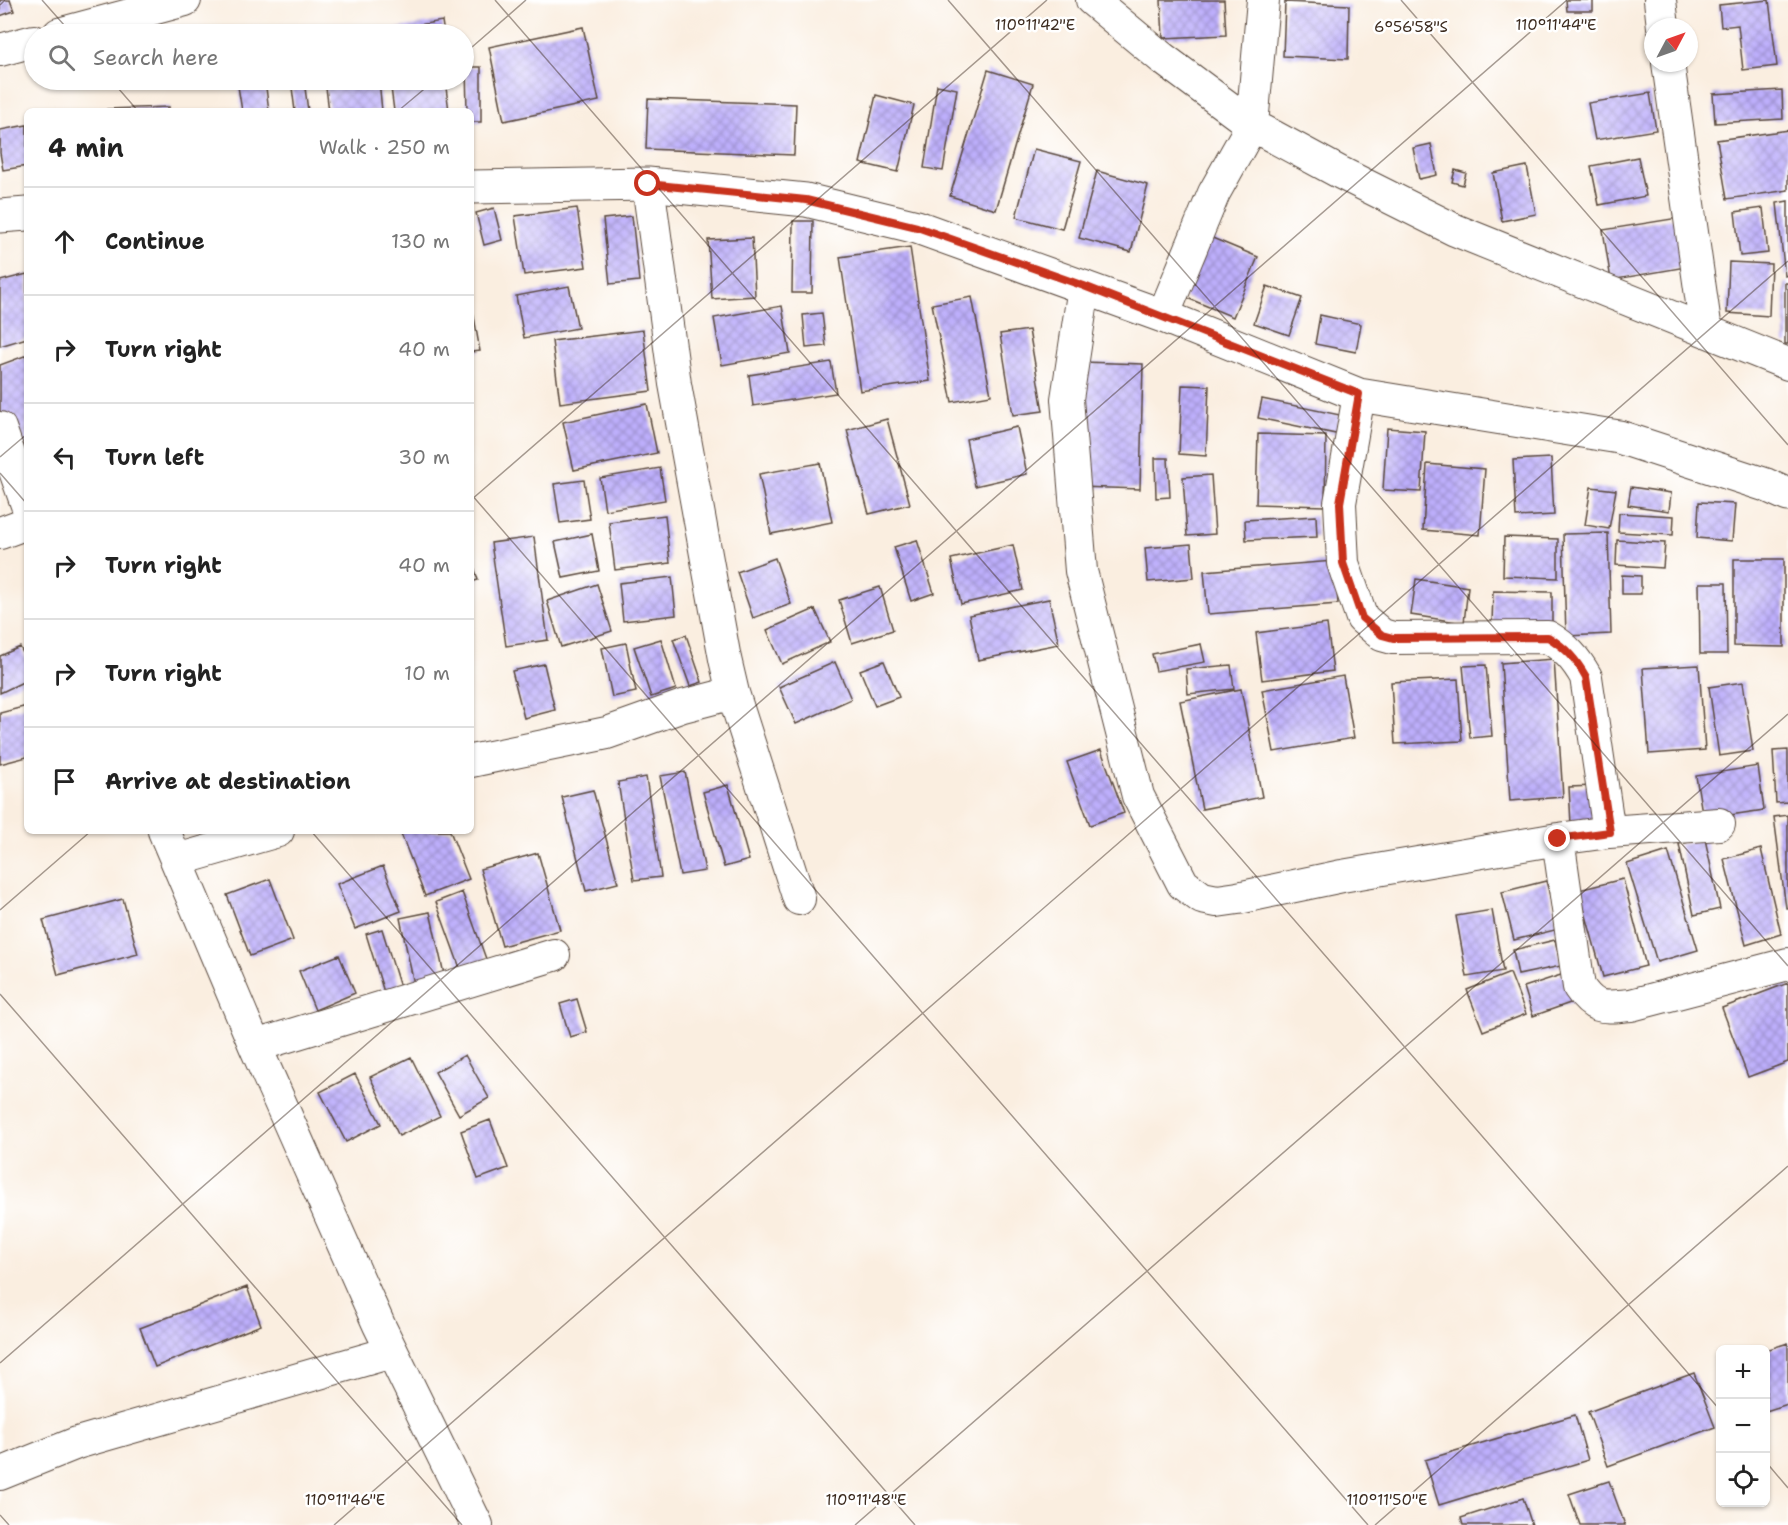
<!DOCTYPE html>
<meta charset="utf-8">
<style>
:root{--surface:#fff;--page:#f6f6f6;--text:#222;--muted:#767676;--line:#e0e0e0}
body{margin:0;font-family:"Shantell Sans",sans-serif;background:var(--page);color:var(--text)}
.controls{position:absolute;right:18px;bottom:18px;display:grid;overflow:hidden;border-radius:9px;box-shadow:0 2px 4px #0004}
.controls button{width:54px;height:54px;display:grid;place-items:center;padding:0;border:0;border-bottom:2px solid var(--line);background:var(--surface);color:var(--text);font:30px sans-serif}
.compass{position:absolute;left:1644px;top:18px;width:54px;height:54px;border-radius:50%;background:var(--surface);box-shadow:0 2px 4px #0004;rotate:49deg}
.stop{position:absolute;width:18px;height:18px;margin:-14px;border:4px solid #c8321e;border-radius:50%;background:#fff}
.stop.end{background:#c8321e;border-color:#fff;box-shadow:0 2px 6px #0008}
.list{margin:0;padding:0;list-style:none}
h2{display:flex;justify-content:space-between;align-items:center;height:78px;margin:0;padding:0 24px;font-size:26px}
h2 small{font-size:20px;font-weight:400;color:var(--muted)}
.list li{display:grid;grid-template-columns:39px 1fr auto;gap:18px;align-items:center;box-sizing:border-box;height:108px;padding:0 24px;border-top:2px solid var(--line)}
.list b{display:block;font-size:22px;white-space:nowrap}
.list em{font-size:20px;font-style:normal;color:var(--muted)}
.icon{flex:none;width:33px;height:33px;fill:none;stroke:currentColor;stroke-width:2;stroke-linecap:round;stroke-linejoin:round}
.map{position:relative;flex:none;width:1788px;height:1525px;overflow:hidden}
.search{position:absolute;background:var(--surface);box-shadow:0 2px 4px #0004;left:24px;top:24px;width:450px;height:66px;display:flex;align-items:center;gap:15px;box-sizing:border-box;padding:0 21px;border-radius:33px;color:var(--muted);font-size:22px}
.panel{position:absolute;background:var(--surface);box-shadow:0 2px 4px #0004;left:24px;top:108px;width:450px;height:726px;border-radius:9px}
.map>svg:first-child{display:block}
.building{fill:url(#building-cross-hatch)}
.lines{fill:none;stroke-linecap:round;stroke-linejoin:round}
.street-casing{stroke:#58473b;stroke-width:34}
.secondary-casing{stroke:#58473b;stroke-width:35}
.street{stroke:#fff;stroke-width:32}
.secondary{stroke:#fff;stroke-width:33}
.route{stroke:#c8321e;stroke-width:8}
.ticks{fill:none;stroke:#3b2a1e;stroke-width:1.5;stroke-opacity:0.45}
.ticks-label{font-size:15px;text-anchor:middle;fill:#3b2a1e;stroke:#fff;stroke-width:5;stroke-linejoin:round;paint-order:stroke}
</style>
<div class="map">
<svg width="1788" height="1525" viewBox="0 0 1788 1525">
<defs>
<pattern id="building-cross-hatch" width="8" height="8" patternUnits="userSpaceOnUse" patternTransform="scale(1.5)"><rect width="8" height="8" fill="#bdaffc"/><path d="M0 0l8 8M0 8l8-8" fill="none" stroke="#9b8fcb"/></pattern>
</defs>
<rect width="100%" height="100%" fill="#fff"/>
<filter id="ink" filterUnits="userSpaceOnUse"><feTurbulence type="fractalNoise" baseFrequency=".0167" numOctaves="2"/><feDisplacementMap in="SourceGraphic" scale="12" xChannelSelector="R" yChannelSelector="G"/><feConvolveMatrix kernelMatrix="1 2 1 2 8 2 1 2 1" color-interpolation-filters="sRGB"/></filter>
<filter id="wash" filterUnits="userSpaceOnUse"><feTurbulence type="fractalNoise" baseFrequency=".008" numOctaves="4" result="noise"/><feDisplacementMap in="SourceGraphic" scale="24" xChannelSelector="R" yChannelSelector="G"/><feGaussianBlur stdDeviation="1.35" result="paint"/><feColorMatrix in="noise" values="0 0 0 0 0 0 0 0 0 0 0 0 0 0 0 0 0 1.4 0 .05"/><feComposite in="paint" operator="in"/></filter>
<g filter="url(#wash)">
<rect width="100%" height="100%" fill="#faeee0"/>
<g id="blocks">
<path class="building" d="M0,0h10l4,11 -14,5z
M1161,0h63l2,35 -63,3z
M1566,0h27v11h-26z
M1769,0l8,66 -34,4 -5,-45 -17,2 -2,-22z
M1285,2l64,3 -1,54 -65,-3z
M442,21l2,13h-49l-1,-5z
M583,27l16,74 -95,20 -15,-74z
M466,67h15v55h-10v-11h-4z
M988,70l45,14 -37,126 -46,-14z
M237,80h28l4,31h-27z
M291,80h13l4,31h-13z
M325,80h54l3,31h-53z
M390,80h55l4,31h-55z
M937,85l20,4 -14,82 -19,-3z
M1782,90l1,29 -68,4 -2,-29z
M1650,93l6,37 -61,10 -7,-37z
M876,95l38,10 -16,67 -38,-9z
M648,99l148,5 -2,51 -148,-6z
M169,107v4h-62v-2z
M27,125v41l-24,4 -3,-17v-23z
M1788,130v60l-61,9 -10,-59z
M1431,144l6,31 -18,4 -6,-31z
M1034,149l47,12 -19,68 -46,-12z
M1638,157l8,39 -47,9 -8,-39z
M1527,166l9,48 -34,7 -9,-48z
M1455,170l11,3 -3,12 -11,-3z
M1097,171l51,14 -17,67 -52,-14z
M1788,201v74l-3,1 -8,-73z
M494,208l8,32 -18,5 -8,-32z
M577,208l9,59 -62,8 -9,-59z
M1763,208l5,45 -28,3 -5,-44z
M632,216l7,65 -29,3 -7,-65z
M1678,218l8,49 -75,13 -8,-50z
M793,221h20l-1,72h-20z
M1210,237l48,20 -25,60 -48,-20z
M752,238l3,58 -43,3 -4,-59z
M910,247l20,134 -70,10 -20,-134z
M1729,262l42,2 -2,52 -42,-3z
M27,274v64l-27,8v-65z
M1785,283h3v61h-3z
M569,286l9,42 -54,10 -8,-42z
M1267,286l35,12 -13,37 -35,-12z
M972,297l19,98 -39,7 -20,-98z
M471,300l9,51 -9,1z
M782,306l8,47 -68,12 -8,-47z
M822,313l4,33 -20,2 -3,-33z
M1320,315l41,9 -5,28 -41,-8z
M643,330l8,61 -91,12 -8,-62z
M1029,330l14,81 -30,4 -13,-81z
M27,355v128l-27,-71v-47z
M831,362l5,31 -83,13 -4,-31z
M1082,362l61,2 -3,125 -61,-2z
M1182,385l27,1 -3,70 -27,-2z
M1262,399l78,16 -4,19 -78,-16z
M647,404l10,49 -83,17 -11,-48z
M887,419l23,85 -41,10 -22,-84z
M1017,427l10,47 -52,12 -9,-47z
M1387,428l38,3 -4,61 -38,-2z
M1258,434l68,2 -1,70 -69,-2z
M1155,458h13l2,39 -14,1z
M1551,458l3,57 -38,2 -3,-57z
M820,463l12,59 -61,12 -12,-60z
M1427,464l58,5 -5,66 -57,-5z
M660,468l5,32 -60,10 -5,-32z
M1211,475l4,59 -28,2 -4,-59z
M584,480l6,39 -30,4 -6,-39z
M1591,487l25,3 -7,39 -24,-4z
M1631,487l40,6 -2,18 -41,-6z
M1699,502l36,2 -3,37 -35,-3z
M1619,513l55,3 -1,19 -55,-3z
M665,515l5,48 -55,7 -6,-48z
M1316,516l1,21 -71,3 -1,-20z
M1608,533l3,101 -45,2 -3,-102z
M592,534l7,37 -36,7 -8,-36z
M534,537l14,103 -42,6 -15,-103z
M1504,537l54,2v39l-55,-2z
M917,540l17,53 -23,8 -17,-54z
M1617,540l48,3 -2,25 -47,-3z
M1191,544l3,34 -46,4 -3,-34z
M1013,545l10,45 -62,14 -10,-45z
M471,557l7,23 -7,2z
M775,558l16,46 -38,14 -16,-46z
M1734,559h50v88l-50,-1z
M1334,561l4,43 -130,10 -4,-43z
M1622,575l19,1v18h-19z
M672,577l4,38 -53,6 -4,-38z
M1416,579l52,8 -4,36 -53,-8z
M1699,583h27l1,71h-27z
M597,584l15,47 -51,16 -14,-46z
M880,587l13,43 -41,13 -13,-43z
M1493,591l59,1v33l-60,-1z
M1049,599l10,45 -81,16 -9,-45z
M815,609l15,33 -48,22 -15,-34z
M1327,624l6,47 -71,9 -6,-47z
M686,635l16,47 -12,4 -17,-47z
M661,639l15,50 -25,8 -17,-50z
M626,643l10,49 -24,5 -10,-49z
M1201,644l4,18 -49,9 -4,-17z
M20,647l7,14v19l-27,13v-37z
M1554,659l9,138 -53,4 -9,-138z
M884,661l15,36 -24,9 -15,-36z
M835,662l16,37 -55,25 -17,-37z
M544,664l11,46 -31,8 -12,-47z
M1231,665l3,24 -46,5 -2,-25z
M1486,665l6,71 -22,2 -7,-72z
M1699,665l6,85 -56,4 -6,-86z
M1343,676l11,62 -80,14 -12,-62z
M1458,679l4,62 -67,3 -4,-62z
M1743,682l10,69 -34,5 -10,-69z
M1241,689l21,108 -60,12 -22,-108z
M27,706v51l-27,7v-51z
M1101,750l23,63 -34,12 -23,-63z
M1788,750v52l-12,1 -3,-52z
M1758,766l6,44 -61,9 -7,-43z
M685,772l20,99 -25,4 -20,-99z
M646,777l15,100 -27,3 -16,-98z
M728,785l21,75 -25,7 -21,-75z
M1594,786l2,37 -25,1 -2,-37z
M593,790l25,93 -32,8 -24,-94z
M1788,815v93h-2l-12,-91z
M400,831h50l19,48 -44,17z
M1705,839l15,70 -26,6 -15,-71z
M1761,849l20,85 -35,11 -22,-86z
M1668,851l30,99 -41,12 -30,-98z
M538,853l22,77 -58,16 -22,-77z
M383,866l18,45 -46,18 -18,-45z
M270,879l23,61 -43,16 -23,-61z
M1623,879l23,87 -43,11 -24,-87z
M1546,881l13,48 -45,11 -12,-48z
M462,892l28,78 -26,9 -28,-77z
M123,899l15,55 -80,21 -15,-55z
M1492,910l11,61 -36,6 -11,-61z
M430,912l16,71 -31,6 -15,-71z
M382,929l21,68 -16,5 -21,-68z
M1555,940l6,26 -43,9 -5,-25z
M339,955l16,38 -40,17 -16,-39z
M1510,973l16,41 -43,17 -16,-41z
M1567,973l9,28 -43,15 -9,-29z
M1788,983v79l-40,15 -26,-69z
M577,999l10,33 -17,5 -10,-33z
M465,1055l24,43 -30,17 -24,-43z
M411,1057l29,59 -41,20 -29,-59z
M355,1074l26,50 -35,18 -26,-50z
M490,1120l18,48 -30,11 -17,-48z
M247,1287l14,38 -106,42 -15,-39z
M1788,1343v61l-22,7v-61z
M1694,1373l21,54 -107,39 -20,-54z
M1575,1415l13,45 -149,45 -14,-45z
M1609,1481l16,44h-45l-11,-31z
M1523,1498l9,27h-69l-2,-7z"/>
</g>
</g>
<g filter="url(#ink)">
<use href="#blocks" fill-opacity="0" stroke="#58473b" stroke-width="1.5"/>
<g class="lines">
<g class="street-casing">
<path id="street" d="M1092,0l70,58 90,67 87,47 116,58 333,134
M1660,0l3,27
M59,34l126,-34
M0,50l34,-9
M1668,63l38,268
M1084,287l-17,112 14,172 57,225 45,88 19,14 15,3 21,-3 104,-22 216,-37 21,148c16,24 25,20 52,18l157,-41
M1163,316l51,-123 38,-68 11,-125
M1359,395l-19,108 3,60 19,55 20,17 11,3 155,-1c18,11 28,22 38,40l23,155
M0,428l27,77
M0,533l27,-10
M733,693l66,206
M471,761l136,-28 76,-27 50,-13 -8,-34 -50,-275 -27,-200
M164,831l91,215 124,279 98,200
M1558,839l51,-7 110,-8
M177,860l101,-29
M255,1046l299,-91
M0,1474l77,-31 315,-91"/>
</g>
<g class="secondary-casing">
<path id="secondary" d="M471,187l177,-3 158,16 111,27 246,89 196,79 260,42 147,48 22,10
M0,216l27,-2"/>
</g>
<use href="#street" class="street"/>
<use href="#secondary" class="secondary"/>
</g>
</g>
<g class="lines" filter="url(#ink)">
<path class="route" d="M648,184l158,16 111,27 167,59 275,108 -19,109 3,60 19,55 20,17 11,3 155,-1c18,11 28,22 38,40l24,155 -52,7"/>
</g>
<path class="ticks" d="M42,0l30,34M495,0l1225,1410M948,0l840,966M1401,0l387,445M0,5l5,-5M464,54l62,-54M111,80l27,31M398,111l37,-31M0,457l27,-23M0,473l27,31M471,494l897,1031M471,500l576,-500M311,831l604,694M0,910l91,-79M0,994l462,531M0,1363l1567,-1363M1766,1462l22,26M0,1515l9,10M334,1525l1454,-1264M855,1525l933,-811M1375,1525l413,-359"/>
<g class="ticks-label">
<text x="1035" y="30">110°11'42"E</text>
<text x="1556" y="30">110°11'44"E</text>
<text x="1411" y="32">6°56'58"S</text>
<text x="345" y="1505">110°11'46"E</text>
<text x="866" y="1505">110°11'48"E</text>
<text x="1387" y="1505">110°11'50"E</text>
</g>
</svg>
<div class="controls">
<button>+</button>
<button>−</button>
<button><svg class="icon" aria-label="locate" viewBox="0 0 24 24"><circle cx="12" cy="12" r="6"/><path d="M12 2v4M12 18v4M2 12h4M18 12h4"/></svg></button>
</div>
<svg class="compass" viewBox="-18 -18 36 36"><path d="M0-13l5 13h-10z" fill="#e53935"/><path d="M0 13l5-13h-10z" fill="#767676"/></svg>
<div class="stop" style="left:648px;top:184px"></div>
<div class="stop end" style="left:1558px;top:839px"></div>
<div class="search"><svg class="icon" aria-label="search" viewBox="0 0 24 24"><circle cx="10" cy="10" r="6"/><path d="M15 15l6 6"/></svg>Search here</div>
<section class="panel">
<h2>4 min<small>Walk · 250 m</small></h2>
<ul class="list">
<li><svg class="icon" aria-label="ahead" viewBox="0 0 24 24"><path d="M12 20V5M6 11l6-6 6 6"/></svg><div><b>Continue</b></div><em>130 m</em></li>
<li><svg class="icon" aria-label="right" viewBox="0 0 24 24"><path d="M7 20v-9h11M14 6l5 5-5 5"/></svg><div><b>Turn right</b></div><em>40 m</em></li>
<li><svg class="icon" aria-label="left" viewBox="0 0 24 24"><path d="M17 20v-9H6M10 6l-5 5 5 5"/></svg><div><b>Turn left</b></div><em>30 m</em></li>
<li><svg class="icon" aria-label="right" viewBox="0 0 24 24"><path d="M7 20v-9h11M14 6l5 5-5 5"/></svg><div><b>Turn right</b></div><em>40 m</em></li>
<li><svg class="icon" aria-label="right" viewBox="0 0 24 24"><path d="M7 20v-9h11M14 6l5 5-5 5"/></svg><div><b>Turn right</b></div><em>10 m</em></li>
<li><svg class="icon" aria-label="arrive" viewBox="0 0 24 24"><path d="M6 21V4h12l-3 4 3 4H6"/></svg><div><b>Arrive at destination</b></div></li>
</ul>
</section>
</div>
